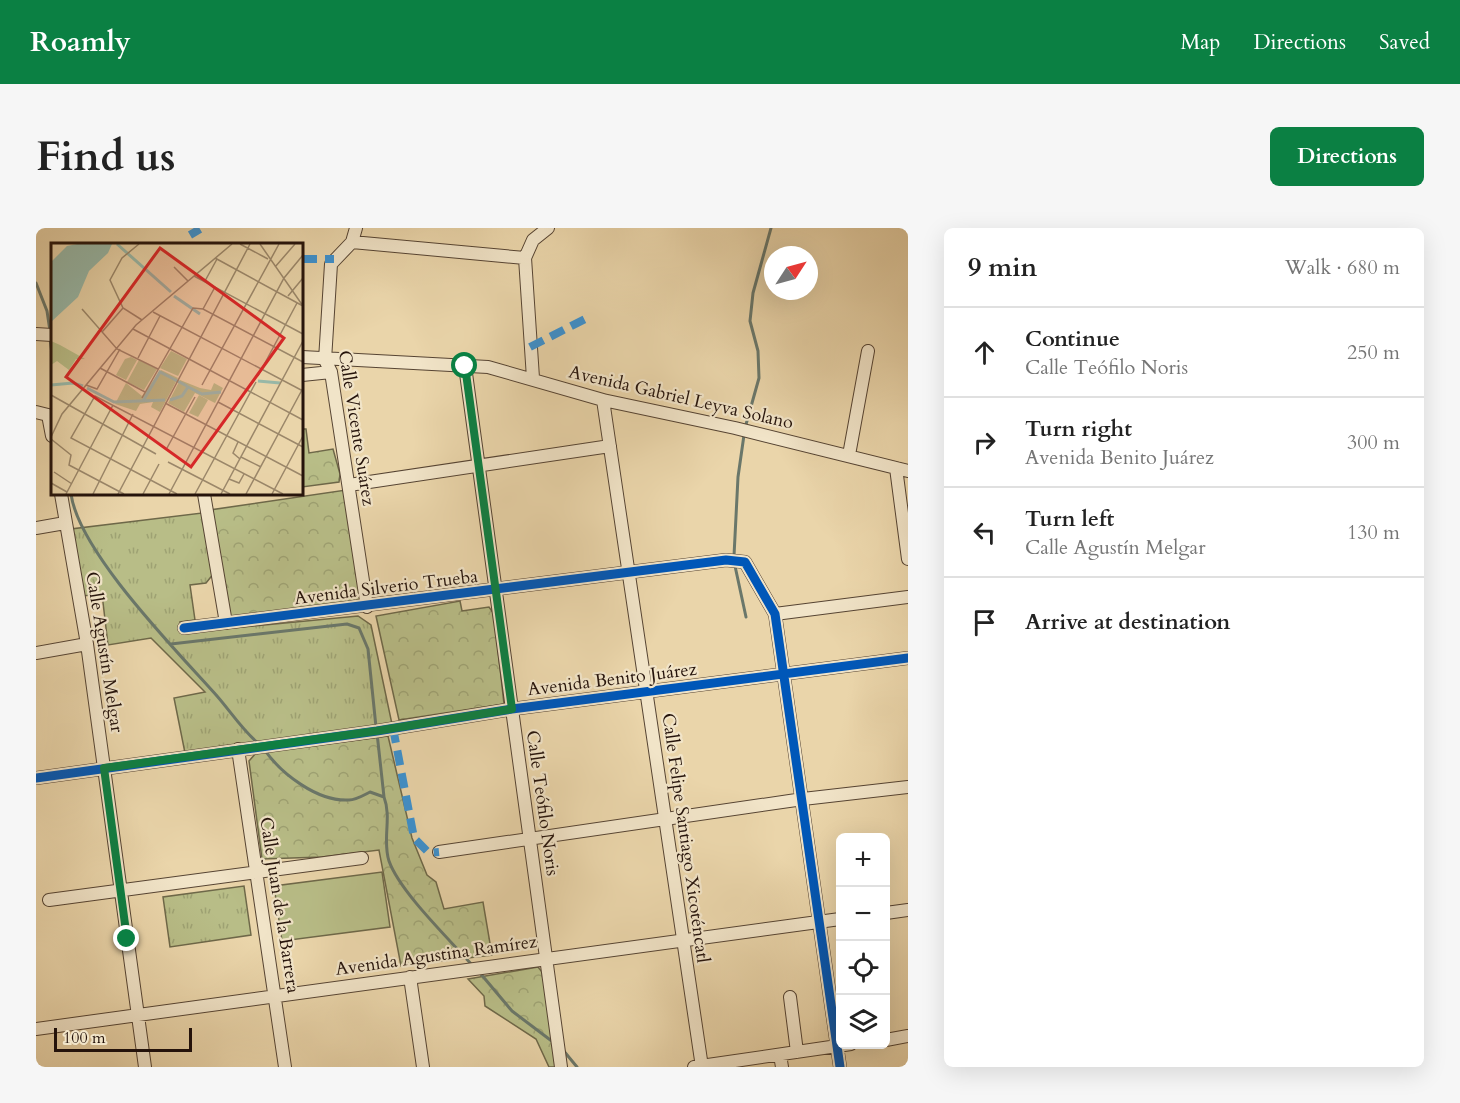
<!DOCTYPE html>
<meta charset="utf-8">
<style>
:root{--surface:#fff;--page:#f6f6f6;--text:#222;--muted:#767676;--line:#e0e0e0;--accent:#0b8043}
body{margin:0;font-family:Cardo,serif;background:var(--page);color:var(--text)}
.controls{position:absolute;right:18px;bottom:18px;display:grid;overflow:hidden;border-radius:9px;box-shadow:0 6px 24px #0002}
.controls button{width:54px;height:54px;display:grid;place-items:center;padding:0;border:0;border-bottom:2px solid var(--line);background:var(--surface);color:var(--text);font:30px sans-serif}
.compass{position:absolute;left:728px;top:18px;width:54px;height:54px;border-radius:50%;background:var(--surface);box-shadow:0 6px 24px #0002;rotate:54deg}
.scale{position:absolute;left:18px;bottom:15px;width:138px;box-sizing:border-box;padding-left:6px;border:3px solid #25130b;border-top:0;font-size:16px;line-height:21px;white-space:nowrap;color:#25130b;-webkit-text-stroke:4px #f1e4c8;paint-order:stroke}
.stop{position:absolute;width:18px;height:18px;margin:-14px;border:4px solid #0b8043;border-radius:50%;background:#fff}
.stop.end{background:#0b8043;border-color:#fff;box-shadow:0 2px 6px #0008}
.list{margin:0;padding:0;list-style:none}
h2{display:flex;justify-content:space-between;align-items:center;height:78px;margin:0;padding:0 24px;font-size:26px}
h2 small{font-size:20px;font-weight:400;color:var(--muted)}
.list li{display:grid;grid-template-columns:39px 1fr auto;gap:18px;align-items:center;box-sizing:border-box;height:90px;padding:0 24px;border-top:2px solid var(--line)}
.list b{display:block;font-size:22px;white-space:nowrap}
.list p{margin:0;font-size:20px;white-space:nowrap;color:var(--muted)}
.list em{font-size:20px;font-style:normal;color:var(--muted)}
.icon{flex:none;width:33px;height:33px;fill:none;stroke:currentColor;stroke-width:2;stroke-linecap:round;stroke-linejoin:round}
.map{position:relative;flex:none;width:872px;height:839px;overflow:hidden;border-radius:9px}
header{display:flex;align-items:center;gap:36px;box-sizing:border-box;height:84px;padding:0 30px;background:var(--accent);color:#fff}
header strong{font-size:28px}
nav{display:flex;gap:33px;margin-inline-start:auto;font-size:21px}
.intro{display:flex;align-items:center;justify-content:space-between;box-sizing:border-box;height:144px;padding:0 36px}
h1{margin:0;font-size:42px}
.button{padding:15px 27px;border-radius:9px;background:var(--accent);color:#fff;font-size:21px;font-weight:700}
main{display:flex;gap:36px;padding:0 36px}
aside{flex:1;background:var(--surface);border-radius:9px;box-shadow:0 6px 24px #0002}
.map>svg:first-child{display:block}
.grass{fill:url(#grass-tufts);stroke:#6e6849;stroke-width:1.5}
.forest{fill:url(#forest-crowns);stroke:#6e6849;stroke-width:1.5}
.park{fill:#b8bd87;stroke:#6e6849;stroke-width:1.5}
.lines{fill:none;stroke-linecap:round;stroke-linejoin:round}
.stream{stroke:#6a776a;stroke-width:3}
.minor-casing{stroke:#564433;stroke-width:14}
.minor{stroke:#f1e4c8;stroke-width:12}
.quiet{stroke:#3b92d2;stroke-width:8;stroke-dasharray:15 8;stroke-linecap:butt}
.cycleway-casing{stroke:#f1e4c8;stroke-width:13}
.cycleway{stroke:#0057b8;stroke-width:9}
.route{stroke:#0b8043;stroke-width:8}
.labels{text-anchor:middle;stroke-width:4.5;stroke-linejoin:round;paint-order:stroke}
.street-label{font-size:18px;fill:#25130b;stroke:#f1e4c8}
.inset-river{fill:none;stroke:#98b9a9;stroke-width:3}
.inset-road{fill:none;stroke:#9b876a;stroke-width:1.5}
.view{fill:#d62828;fill-opacity:0.15;stroke:#d62828;stroke-width:3}
.inset-edge{fill:none;stroke:#25130b;stroke-width:3}
</style>
<header>
<strong>Roamly</strong>
<nav><a>Map</a><a>Directions</a><a>Saved</a></nav>
</header>
<div class="intro"><h1>Find us</h1><a class="button">Directions</a></div>
<main>
<div class="map">
<svg width="872" height="839" viewBox="0 0 872 839">
<defs>
<pattern id="grass-tufts" width="24" height="20" patternUnits="userSpaceOnUse" patternTransform="scale(1.5)"><rect width="24" height="20" fill="#b8bd87"/><path d="M3 7l-1-3M5 7V3M7 7l1-3M15 17l-1-3M17 17v-4M19 17l1-3" fill="none" stroke="#9ea273"/></pattern>
<pattern id="forest-crowns" width="20" height="18" patternUnits="userSpaceOnUse" patternTransform="scale(1.5)"><rect width="20" height="18" fill="#b8bd87"/><path d="M2 6a3 3 0 1 1 6 0M12 15a3 3 0 1 1 6 0" fill="none" stroke="#9ea273"/></pattern>
</defs>
<rect width="100%" height="100%" fill="#ead5aa"/>
<filter id="stains"><feTurbulence type="fractalNoise" baseFrequency=".00333" numOctaves="4"/><feColorMatrix values="0 0 0 0 .2 0 0 0 0 .09 0 0 0 0 .02 0 0 0 .5 -.17"/></filter>
<radialGradient id="worn" r=".72"><stop offset=".6" stop-color="#630" stop-opacity="0"/><stop offset="1" stop-color="#630" stop-opacity=".3"/></radialGradient>
<path class="grass" d="M166,285l12,60 -8,10 -16,2 5,35 -15,2 2,11 176,-17 13,9 21,99 -207,29 -11,-55 31,-6 -54,-54 -43,7 -6,-51 -20,2 -11,-67z
M208,658l7,49 -81,12 -7,-50z"/>
<path class="forest" d="M266,201h4l3,24 24,-4 7,25 -1,8 -37,5z
M310,262l16,110 -128,18 -7,-5 -17,-103z
M424,373l2,10 27,-4 5,7 10,90 -105,16 -23,-104z
M352,508l24,102 15,37 9,7 8,27 39,-7 9,53 -91,11 -22,-116 -57,7 -60,2 -13,-98 7,-8z
M502,739l4,5 17,95h-10l-13,-28 -51,-33 -1,-10 -16,-17z"/>
<path class="park" d="M346,644l8,55 -108,14 -8,-55z"/>
<g class="lines">
<path class="stream" d="M0,55l11,28 3,20
M14,110l2,16
M709,200l14,-50 -1,-27 -8,-30 3,-28 18,-65
M35,266c8,58 105,156 146,202 14,16 26,35 42,48
M698,328l4,-79 6,-42
M699,338l11,51
M135,416l176,-20 12,4 9,21 8,78
M341,505l7,64
M228,521c17,25 54,53 85,51 7,0 15,-5 21,-8l14,5c8,21 -2,43 5,64 11,31 61,79 84,105
M444,745l32,38 41,31
M527,822l14,17"/>
<g class="minor-casing">
<path id="minor" d="M320,0l-4,14 -21,22 -6,96 6,12 36,235
M316,14l173,16
M0,106l16,1
M266,129l186,10 115,33 132,28 173,43
M429,138l96,701
M266,147l29,-3
M497,150l-8,-120 8,-18 15,-12
M567,172l99,667
M0,184l12,3 4,21
M813,227l19,-104
M860,240l12,91
M313,257l261,-39
M25,266l26,150 58,423
M168,266l22,129
M0,300l29,-5
M739,386l133,-17
M148,400l542,-68 19,2 30,52 65,453
M0,425l51,-9
M202,521l47,318
M0,550l341,-47 135,-22 396,-51
M403,624l364,-53 105,-12
M13,672l313,-42
M850,685l22,-3
M374,749l13,90
M754,769l7,55
M0,801l804,-110
M850,812l22,-4
M744,827l2,12
M658,839l157,-23"/>
</g>
<use href="#minor" class="minor"/>
<path class="quiet" d="M154,7l10,-6
M266,31h32
M494,119l61,-31
M357,500l21,110 15,15 10,-1"/>
<g class="cycleway-casing">
<path id="cycleway" d="M148,400l542,-68 19,2 30,52 65,453
M0,550l341,-47 135,-22 396,-51"/>
</g>
<use href="#cycleway" class="cycleway"/>
</g>
<g class="lines">
<path class="route" d="M91,711l-23,-171 272,-37 136,-22 -47,-343"/>
</g>
<g class="labels">
<g class="street-label">
<text transform="translate(645 169) rotate(13)" y="6">Avenida Gabriel Leyva Solano</text>
<text transform="translate(321 200) rotate(81)" y="6">Calle Vicente Suárez</text>
<text transform="translate(350 359) rotate(-7)" y="6">Avenida Silverio Trueba</text>
<text transform="translate(69 424) rotate(81)" y="6">Calle Agustín Melgar</text>
<text transform="translate(576 451) rotate(-7)" y="6">Avenida Benito Juárez</text>
<text transform="translate(507 575) rotate(82)" y="6">Calle Teófilo Noris</text>
<text transform="translate(650 610) rotate(82)" y="6">Calle Felipe Santiago Xicoténcatl</text>
<text transform="translate(244 677) rotate(81)" y="6">Calle Juan de la Barrera</text>
<text transform="translate(400 727) rotate(-8)" y="6">Avenida Agustina Ramírez</text>
</g>
</g>
<g transform="translate(15 15)">
<rect width="252" height="252" fill="#ead5aa"/>
<path d="M110,127l17,8 -18,34 -9,-5 2,-5 -13,2 -4,7 -21,-7 11,-21 16,13z" fill="#b8bd87"/>
<path d="M120,108l16,8 -9,17 -18,-8zM80,114l6,3 -11,20 -10,-5 9,-16zM88,117l18,9 -13,21 -17,-8zM129,137l20,8 11,2 3,-7 9,5 -8,15 -20,-10 -11,19 -16,-9z" fill="#b8bd87"/>
<path d="M0,98l9,4 25,14h-9l-7,11 -12,-9 -6,4zM148,152l9,5 -10,17 -9,-4z" fill="#b8bd87"/>
<path d="M26,1h35l-4,9 -19,18 -11,26 -27,25v-60l16,-16z" fill="#98b9a9"/>
<path class="inset-river" d="M66,1l54,48M123,53l26,18M207,138l22,2M0,142l22,-2 10,3M36,145l27,14 51,-2M119,157l12,-4 6,-9 14,7 19,-2M92,158l17,-29 27,14"/>
<path class="inset-road" d="M88,1l-17,14 -12,22 13,28 19,12M189,1l28,15M209,1l43,62M164,15l88,48M123,24l14,14M224,24l20,-23M143,33l109,58M154,38l12,-22M237,53l15,-18M31,66l35,40 41,20M152,66l12,-22M102,69l150,79M82,86l170,91M51,89l21,-24M87,115l22,-42M49,125l45,24M207,133l39,-73M35,142l11,4 23,-40M151,142l77,-141M0,152l105,59M91,155l51,-90 10,1 100,53M167,159l85,45M114,160l138,73M0,194l11,-23 74,-89 96,-81M0,196l20,16 -2,10 55,29M187,199l-5,11 7,6M116,205l28,-51M190,214l20,10M117,219l62,32M3,229l18,12M178,236l10,4 5,-9M0,240l16,9M15,251l47,-89M42,251l40,-80M67,251l132,-250M92,251l16,-30M118,251l115,-216 19,-23M126,251l-106,-56 24,-42 188,98M144,251l61,-112M170,251l82,-153M195,251l57,-106M221,251l31,-58"/>
<path class="view" d="M109,5l124,90 -93,129 -125,-90z"/>
<rect width="252" height="252" class="inset-edge"/>
</g>
<rect width="100%" height="100%" filter="url(#stains)"/>
<rect width="100%" height="100%" fill="url(#worn)"/>
</svg>
<div class="controls">
<button>+</button>
<button>−</button>
<button><svg class="icon" aria-label="locate" viewBox="0 0 24 24"><circle cx="12" cy="12" r="6"/><path d="M12 2v4M12 18v4M2 12h4M18 12h4"/></svg></button>
<button><svg class="icon" aria-label="layers" viewBox="0 0 24 24"><path d="M12 4l9 5-9 5-9-5zM3 14l9 5 9-5"/></svg></button>
</div>
<svg class="compass" viewBox="-18 -18 36 36"><path d="M0-13l5 13h-10z" fill="#e53935"/><path d="M0 13l5-13h-10z" fill="#767676"/></svg>
<div class="scale">100 m</div>
<div class="stop" style="left:429px;top:138px"></div>
<div class="stop end" style="left:91px;top:711px"></div>
</div>
<aside>
<h2>9 min<small>Walk · 680 m</small></h2>
<ul class="list">
<li><svg class="icon" aria-label="ahead" viewBox="0 0 24 24"><path d="M12 20V5M6 11l6-6 6 6"/></svg><div><b>Continue</b><p>Calle Teófilo Noris</p></div><em>250 m</em></li>
<li><svg class="icon" aria-label="right" viewBox="0 0 24 24"><path d="M7 20v-9h11M14 6l5 5-5 5"/></svg><div><b>Turn right</b><p>Avenida Benito Juárez</p></div><em>300 m</em></li>
<li><svg class="icon" aria-label="left" viewBox="0 0 24 24"><path d="M17 20v-9H6M10 6l-5 5 5 5"/></svg><div><b>Turn left</b><p>Calle Agustín Melgar</p></div><em>130 m</em></li>
<li><svg class="icon" aria-label="arrive" viewBox="0 0 24 24"><path d="M6 21V4h12l-3 4 3 4H6"/></svg><div><b>Arrive at destination</b></div></li>
</ul>
</aside>
</main>
